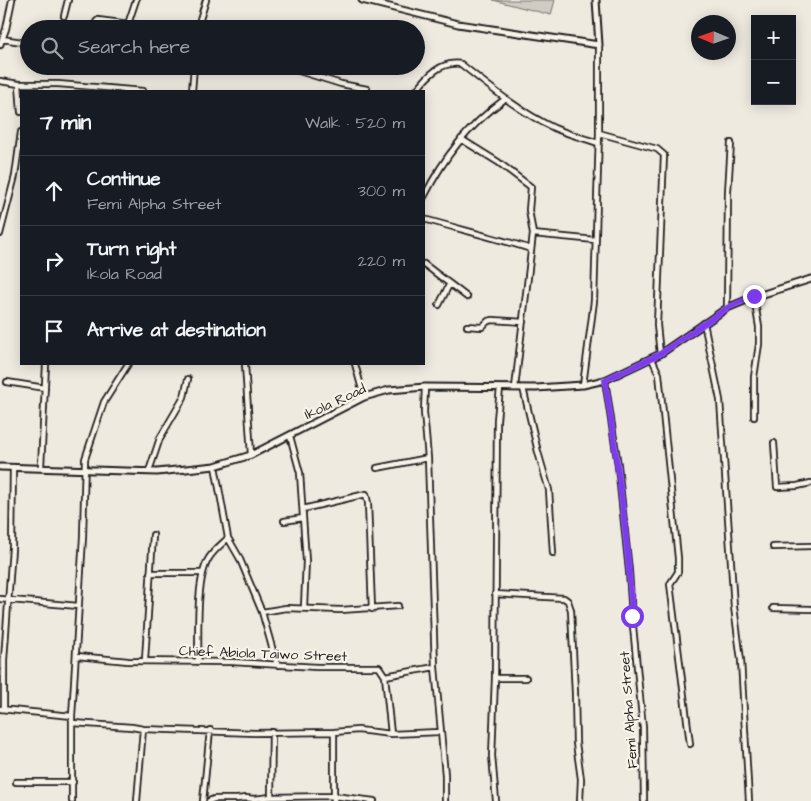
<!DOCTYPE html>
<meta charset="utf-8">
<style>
:root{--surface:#171b24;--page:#242831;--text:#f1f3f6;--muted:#9ea1a6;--line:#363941}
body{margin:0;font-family:"Architects Daughter",sans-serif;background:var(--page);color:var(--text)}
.controls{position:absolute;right:15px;top:15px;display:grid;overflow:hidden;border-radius:0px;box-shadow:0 2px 12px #0003}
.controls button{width:45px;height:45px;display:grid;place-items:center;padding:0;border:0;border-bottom:1px solid var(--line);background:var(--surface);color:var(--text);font:25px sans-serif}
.compass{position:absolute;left:691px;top:15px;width:45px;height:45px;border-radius:50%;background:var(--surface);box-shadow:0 2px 12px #0003;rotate:272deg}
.stop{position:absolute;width:15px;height:15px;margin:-11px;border:4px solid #7c3aed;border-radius:50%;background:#fff}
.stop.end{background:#7c3aed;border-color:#fff;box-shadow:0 1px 5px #0008}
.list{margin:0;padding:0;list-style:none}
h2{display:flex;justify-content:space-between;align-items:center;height:65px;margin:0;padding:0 20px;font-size:21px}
h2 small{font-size:16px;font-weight:400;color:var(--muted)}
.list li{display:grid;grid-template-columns:32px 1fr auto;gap:15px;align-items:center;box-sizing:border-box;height:70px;padding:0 20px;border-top:1px solid var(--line)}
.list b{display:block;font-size:19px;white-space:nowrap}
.list p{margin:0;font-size:16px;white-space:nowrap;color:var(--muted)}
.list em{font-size:16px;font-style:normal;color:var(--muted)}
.icon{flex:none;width:28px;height:28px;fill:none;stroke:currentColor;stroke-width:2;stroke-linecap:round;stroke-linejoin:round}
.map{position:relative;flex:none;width:811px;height:801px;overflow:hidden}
.search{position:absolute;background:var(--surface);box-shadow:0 2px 12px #0003;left:20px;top:20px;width:405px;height:55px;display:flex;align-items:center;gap:12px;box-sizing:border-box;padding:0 18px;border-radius:28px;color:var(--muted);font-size:19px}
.panel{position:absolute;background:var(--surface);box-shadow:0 2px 12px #0003;left:20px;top:90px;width:405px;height:275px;border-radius:0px}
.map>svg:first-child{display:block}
.green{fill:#cfccc3;stroke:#767470}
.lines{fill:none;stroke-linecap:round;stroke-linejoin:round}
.minor-casing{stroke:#1c1c1c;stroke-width:8}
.tertiary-casing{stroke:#1c1c1c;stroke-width:9}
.minor{stroke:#f7f3e8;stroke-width:4.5}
.tertiary{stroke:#f7f3e8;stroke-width:5}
.route{stroke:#7c3aed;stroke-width:6}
.labels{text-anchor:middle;stroke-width:4.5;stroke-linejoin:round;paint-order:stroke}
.street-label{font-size:14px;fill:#1c1c1c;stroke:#f7f3e8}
</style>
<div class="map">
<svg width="811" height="801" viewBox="0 0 811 801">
<rect width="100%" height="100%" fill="#eeeae0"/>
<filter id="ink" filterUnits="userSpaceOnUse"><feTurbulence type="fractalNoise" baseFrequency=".02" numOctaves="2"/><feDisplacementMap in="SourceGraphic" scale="10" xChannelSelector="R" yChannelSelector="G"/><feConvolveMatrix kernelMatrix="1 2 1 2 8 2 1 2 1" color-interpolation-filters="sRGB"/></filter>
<g filter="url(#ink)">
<path class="green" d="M493,0h62l-4,15z"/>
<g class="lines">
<g class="minor-casing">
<path id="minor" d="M64,16l4,-16
M128,24l8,-24
M95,29l1,-7 2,-2 71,9
M197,29l9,-29
M2,39l27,4
M0,45l6,-16 6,-29
M283,66l58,18 26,5
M0,81l19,3h39l85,7
M19,84l2,28
M192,91l2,-25
M416,91c11,-15 25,-30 45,-27 30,24 59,48 93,64 14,6 29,10 44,15
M599,133l58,16 7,6 -7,170 3,29
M461,139l37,23 33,25 -2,23 4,24 -18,154
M424,197c20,-40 44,-71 81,-98
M424,219c35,10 72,19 107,30
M0,234l15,-58 6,-44
M533,234l62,6
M424,264l43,33
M754,297l5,30v17l-5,33v40
M439,305l10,-20
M727,308l1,-116 3,-49
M704,323l16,77 14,207 7,53 8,141
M467,326l15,1 6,-6 5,-1 30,2
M652,359l7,15 19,184v14l-8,12 20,160
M245,364l6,91
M355,364l9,33
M605,380l13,85 11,106 3,45 11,112 1,73
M7,382l38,6
M583,385l11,-84 5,-168v-88
M425,387l-1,25 4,46 7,209 10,108v26
M523,388l15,64 11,38 4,63
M290,436l10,37 6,88 -2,46
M774,443l3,44 20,-1 14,-3
M215,466l13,72 11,19 23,55 15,53
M41,467l5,-103
M377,468l51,-10
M149,471l11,-33 24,-41 4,-18
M303,509l63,-15 2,9 4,106
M284,521l19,-3
M773,547l38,-1
M150,573h53
M495,594l69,4 4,3 3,9 4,83 1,50 5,36 -1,22
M0,599l78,7
M773,608l38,1
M262,612l24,-4 55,2 57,-4
M77,656l51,5 104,1 85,5h62l6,9 6,58
M145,660l8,-125
M198,662c1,-27 -3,-82 11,-104 5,-8 13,-14 19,-20
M385,676l50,-9
M495,678h31
M0,709l72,7
M4,709v-49l8,-112 1,-81
M73,723l59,4 11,2 112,4 79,-1 24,-2 33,4 49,-2
M16,782h57
M271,797l1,-65
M72,801v-85l11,-179 2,-78 19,-57 24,-38
M137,801l6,-72
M203,801l7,-71
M209,801l5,-2h23l9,-1 8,1 17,-2 63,-1 40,5
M334,801v-69
M496,801l-4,-45 3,-78 2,-258 3,-32"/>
</g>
<g class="tertiary-casing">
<path id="tertiary" d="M362,0l96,24 141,21 -3,-45
M0,467l157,5 58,-6 36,-11 113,-58 25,-7 36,-3 111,1 47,-3 22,-5 55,-26 67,-46 27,-11 57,-18"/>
</g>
<use href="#minor" class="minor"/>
<use href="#tertiary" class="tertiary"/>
</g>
</g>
<g class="lines" filter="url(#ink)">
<path class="route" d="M632,616c-4,-79 -15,-157 -27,-236l55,-26 67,-46 27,-12"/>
</g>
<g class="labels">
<g class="street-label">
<text transform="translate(335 401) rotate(-25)" y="5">Ikola Road</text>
<text transform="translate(263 653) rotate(2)" y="5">Chief Abiola Taiwo Street</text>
<text transform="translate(628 710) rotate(-94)" y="5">Femi Alpha Street</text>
</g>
</g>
</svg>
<div class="controls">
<button>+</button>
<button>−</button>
</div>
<svg class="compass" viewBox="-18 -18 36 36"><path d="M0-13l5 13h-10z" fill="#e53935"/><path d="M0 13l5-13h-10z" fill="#9ea1a6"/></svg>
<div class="stop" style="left:632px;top:616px"></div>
<div class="stop end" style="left:754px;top:296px"></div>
<div class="search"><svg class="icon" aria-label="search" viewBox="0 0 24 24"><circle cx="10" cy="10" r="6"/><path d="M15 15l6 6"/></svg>Search here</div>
<section class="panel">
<h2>7 min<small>Walk · 520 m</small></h2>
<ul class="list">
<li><svg class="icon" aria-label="ahead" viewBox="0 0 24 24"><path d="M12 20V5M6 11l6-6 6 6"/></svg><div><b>Continue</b><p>Femi Alpha Street</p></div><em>300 m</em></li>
<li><svg class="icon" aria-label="right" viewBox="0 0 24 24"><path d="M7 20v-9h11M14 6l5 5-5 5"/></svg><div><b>Turn right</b><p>Ikola Road</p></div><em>220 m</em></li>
<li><svg class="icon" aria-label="arrive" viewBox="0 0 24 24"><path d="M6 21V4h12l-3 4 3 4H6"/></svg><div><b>Arrive at destination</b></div></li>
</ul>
</section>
</div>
